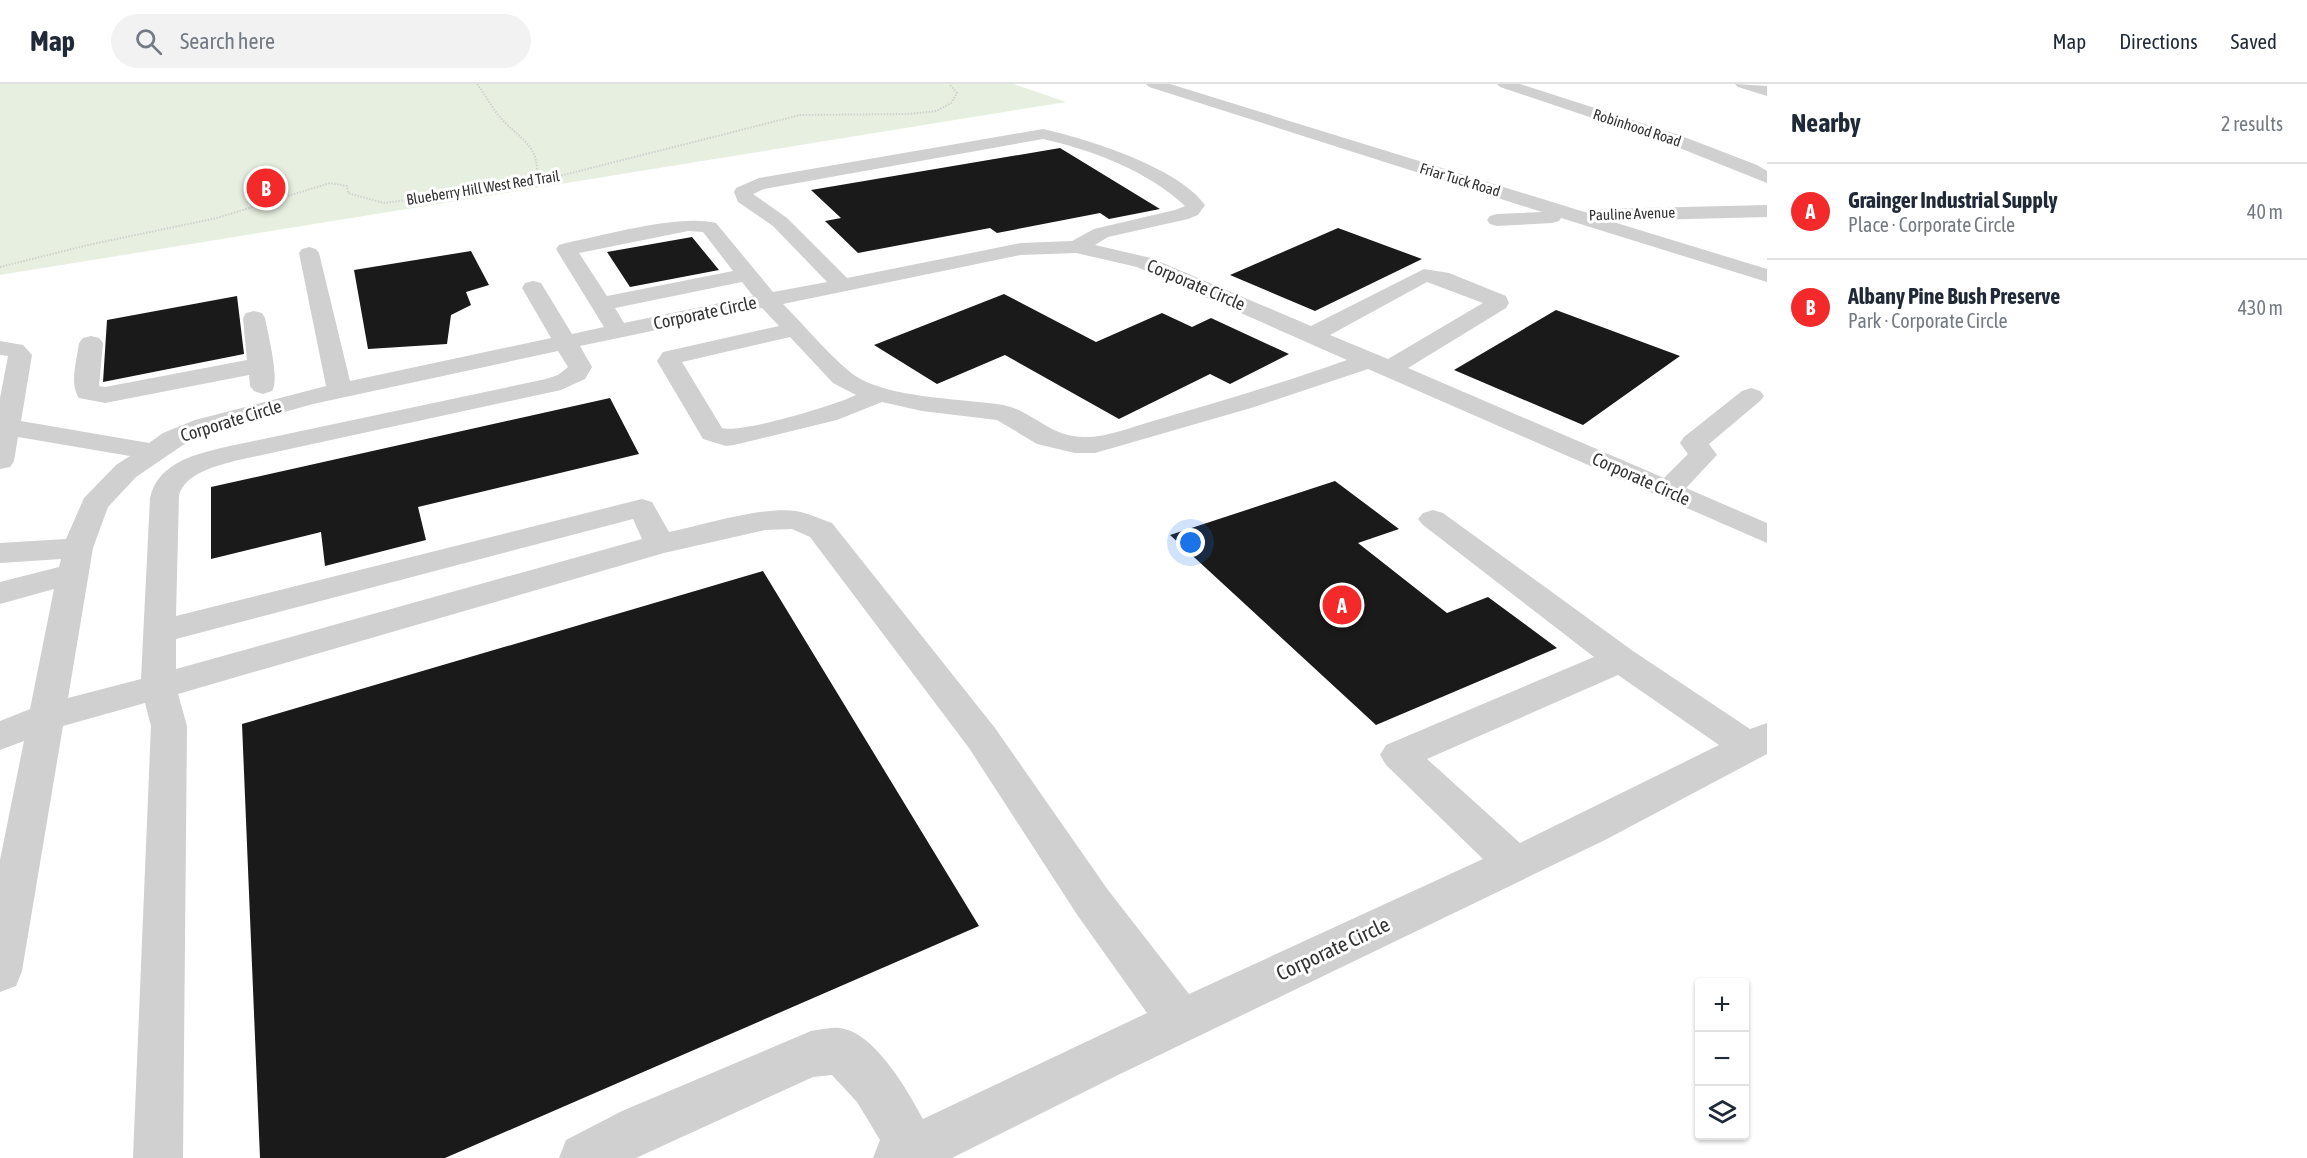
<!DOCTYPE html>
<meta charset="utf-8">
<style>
:root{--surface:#fff;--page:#f2f2f3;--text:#1f2937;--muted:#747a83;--line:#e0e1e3;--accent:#f42a2a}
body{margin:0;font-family:"Asap Condensed",sans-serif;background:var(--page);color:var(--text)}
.controls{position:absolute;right:18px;bottom:18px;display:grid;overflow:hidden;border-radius:6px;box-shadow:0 2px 4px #0004}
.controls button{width:54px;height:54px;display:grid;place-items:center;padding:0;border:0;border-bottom:2px solid var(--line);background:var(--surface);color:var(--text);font:30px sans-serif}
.you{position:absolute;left:1191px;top:459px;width:21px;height:21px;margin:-15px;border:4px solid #fff;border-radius:50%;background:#1a73e8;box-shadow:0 0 0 9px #1a73e833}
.badge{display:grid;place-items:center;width:39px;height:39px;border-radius:50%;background:var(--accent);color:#fff;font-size:20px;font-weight:700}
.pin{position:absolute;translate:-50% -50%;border:3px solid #fff;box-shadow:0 2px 6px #0006}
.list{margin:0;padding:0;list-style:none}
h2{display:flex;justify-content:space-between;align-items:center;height:78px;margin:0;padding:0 24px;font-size:26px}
h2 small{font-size:20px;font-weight:400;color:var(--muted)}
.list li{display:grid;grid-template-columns:39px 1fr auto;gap:18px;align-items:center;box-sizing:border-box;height:96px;padding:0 24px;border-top:2px solid var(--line)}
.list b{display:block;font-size:22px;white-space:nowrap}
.list p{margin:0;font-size:20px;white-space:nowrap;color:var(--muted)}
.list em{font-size:20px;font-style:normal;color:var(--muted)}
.icon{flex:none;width:33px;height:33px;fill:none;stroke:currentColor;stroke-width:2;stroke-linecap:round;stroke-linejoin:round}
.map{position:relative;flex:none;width:1767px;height:1074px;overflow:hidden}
header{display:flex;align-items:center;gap:36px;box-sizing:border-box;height:84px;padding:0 30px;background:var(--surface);border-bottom:2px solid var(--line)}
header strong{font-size:28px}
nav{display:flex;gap:33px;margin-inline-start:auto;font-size:21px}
.search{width:420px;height:54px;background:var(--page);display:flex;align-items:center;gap:15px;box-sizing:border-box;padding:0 21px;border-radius:33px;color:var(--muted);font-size:22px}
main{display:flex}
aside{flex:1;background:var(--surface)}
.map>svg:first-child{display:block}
.green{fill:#e7f0e0}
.building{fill:#1a1a1a}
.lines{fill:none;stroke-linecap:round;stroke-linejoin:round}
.path{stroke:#d0d0d0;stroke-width:2;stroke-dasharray:1.5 1.5;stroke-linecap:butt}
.minor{fill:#d0d0d0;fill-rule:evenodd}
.labels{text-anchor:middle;stroke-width:6;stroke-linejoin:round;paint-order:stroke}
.far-street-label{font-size:15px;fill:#333;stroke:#fff}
.street-label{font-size:18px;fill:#333;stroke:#fff}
.near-street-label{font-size:21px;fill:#333;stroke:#fff}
</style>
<header>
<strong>Map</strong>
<div class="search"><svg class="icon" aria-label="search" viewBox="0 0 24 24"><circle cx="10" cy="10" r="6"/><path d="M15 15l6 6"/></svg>Search here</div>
<nav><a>Map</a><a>Directions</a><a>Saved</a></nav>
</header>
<main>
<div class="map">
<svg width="1767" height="1074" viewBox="0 0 1767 1074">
<rect width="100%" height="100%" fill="#fff"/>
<path class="green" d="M0,0h1014l52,18 -1066,173z"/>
<path class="building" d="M1060,64l100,61 -51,10 -9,-6 -103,20 -7,-5 -132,25 -33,-32 16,-3 -30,-28z
M1338,144l84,31 -107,52 -85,-36z
M692,153l27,33 -89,17 -23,-35z
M471,167l18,34 -23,7 5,13 -20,10 -4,29 -79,5 -14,-79z
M1004,210l92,48 66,-29 30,14 19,-9 78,36 -59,30 -20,-10 -91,45 -114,-64 -68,29 -63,-39z
M237,212l7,58 -141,28 4,-62z
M1556,226l124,46 -97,69 -129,-55z
M610,314l29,56 -221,53 8,33 -101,26 -4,-34 -110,27v-72z
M1335,397l64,48 -41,14 89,70 41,-16 69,51 -181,77 -206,-190z
M763,487l216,355 -534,232h-185l-18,-434z"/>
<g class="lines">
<path class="path" d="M477,0c8,10 14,22 22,32 20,24 43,28 37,66
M0,183l88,-22 129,-27 113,-35 17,3 1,7 36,10 152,-21 264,-67 109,-1 27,-3 15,-8 6,-10 -8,-9"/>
<path class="minor" d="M1146,0h24l421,130 2,-3 7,-2 167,-4v12l-157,4 157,48v13l-206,-64 -2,3 -7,2 -55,3 -7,-2 -3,-4 3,-4 7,-2 45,-2 -393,-125z
M1497,0h23l159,51 78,30 10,6v12l-100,-40 -167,-56z
M1735,0l32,2v10l-29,-9z
M1043,45c44,10 135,38 162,76l-7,10 -10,4 -80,18 -13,8 56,13 160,68 113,-57 25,4 57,23 3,7 -3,5 -98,60 256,110 24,-24 -8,-11 4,-6 58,-46 9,-3 9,3 4,5 -4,5 -51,43 8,11 -31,33 81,35v20l-399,-174 -117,39 -156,45h-20l-38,-9 -40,-24 -75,-9 -40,-9 -45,18 -103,25 -8,1 -23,-7 -46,-78 6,-9 116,-26 -17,-18 -182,38 12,21 -7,12 -24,11 -327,71c-20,6 -48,12 -55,34l-3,121 466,-117 10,3 17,30c35,-7 93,-26 127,-21 12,2 24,8 36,12l163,205 113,162 81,104 294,-135 -97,-94 -6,-10 6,-10 208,-88 -171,-132 -5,-6 5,-6 10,-3 10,3 190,138 117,78 17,-6v31l-162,86 -489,236 -164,82h-79l7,-18 -23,-38 -25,-27 -19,2 -177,81h-77l7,-18 56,-29 189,-80c9,-1 19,-4 28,-3 35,3 69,63 84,91l224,-106 -69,-97 -109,-168 -159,-211 -18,-8 -27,1 -101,23 -486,141 9,32 -4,432h-50l18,-432 -6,-23 -82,23 -41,245 -6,15 -16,6v-132l24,-119 -24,9v-29l30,-12 24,-120 -54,15v-22l59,-15 2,-8 -61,4v-20l66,-4 18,-41 32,-33 14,-9 -112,-19 -4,24 -4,6 -10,2v-71l8,-42 -8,-1v-14l23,4 9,10 -11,66 128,22 14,-10 32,-13 131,-34 -27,-133 3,-4 7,-2 7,2 3,4 31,128 201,-43 -29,-50 3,-5 8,-2 8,2 31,51 32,-7 -48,-78 3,-4 7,-2c40,-8 113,-29 150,-20l57,69 54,-10 -54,-56 -35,-24 -4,-10 2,-4 23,-10zM1043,55c49,11 105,32 142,67l-10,4 -81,19 -22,12 -51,2 -174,35 -60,-60 -34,-24 11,-5zM688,147l15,1 30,39 -126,25 -28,-43zM1076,169l61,14 210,93c-64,23 -129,42 -194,61 -25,7 -54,20 -80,15 -26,-4 -44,-26 -70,-31 -42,-7 -120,-6 -153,-33 -24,-20 -45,-46 -67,-68l238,-49zM742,198l11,14 -129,27 -9,-15zM1427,198l56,21 -95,56 -58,-24zM790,253l43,46 23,12c-20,10 -116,39 -134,33l-40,-66zM558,267l10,16 -10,8 -12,4 -316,67c-30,7 -72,15 -80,52l-9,181 -73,19 25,-150 15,-41 28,-30 47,-32 30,-13 100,-28zM633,435l9,20 -466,130v-30zM1618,591l101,70 -199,98 -93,-84z
M254,227l8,2 3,5c3,16 15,62 7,73l-9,3 -9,-3 -4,-5 -1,-11 -144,28 -26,-5c-10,-15 -2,-38 0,-55l4,-5 8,-2 8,2 4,5 -4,43 6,1 142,-27 -4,-42 3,-5z"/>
</g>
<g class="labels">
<g class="far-street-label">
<text transform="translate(1637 44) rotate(18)" y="5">Robinhood Road</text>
<text transform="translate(1460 96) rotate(17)" y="5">Friar Tuck Road</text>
<text transform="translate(483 104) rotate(-9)" y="5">Blueberry Hill West Red Trail</text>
<text transform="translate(1632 130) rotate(-2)" y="5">Pauline Avenue</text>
</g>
<g class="street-label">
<text transform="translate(1196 201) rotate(23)" y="6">Corporate Circle</text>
<text transform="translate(705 229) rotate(-12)" y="6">Corporate Circle</text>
<text transform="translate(231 337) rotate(-17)" y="6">Corporate Circle</text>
<text transform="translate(1641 395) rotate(24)" y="6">Corporate Circle</text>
</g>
<g class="near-street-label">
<text transform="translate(1333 865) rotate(-25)" y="7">Corporate Circle</text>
</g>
</g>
</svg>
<div class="controls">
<button>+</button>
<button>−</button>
<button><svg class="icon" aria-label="layers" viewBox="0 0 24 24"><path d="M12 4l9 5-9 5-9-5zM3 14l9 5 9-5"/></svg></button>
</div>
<div class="you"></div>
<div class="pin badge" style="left:1342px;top:521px">A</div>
<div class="pin badge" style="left:266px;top:104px">B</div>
</div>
<aside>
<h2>Nearby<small>2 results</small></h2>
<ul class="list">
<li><span class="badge">A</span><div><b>Grainger Industrial Supply</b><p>Place · Corporate Circle</p></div><em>40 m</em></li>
<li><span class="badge">B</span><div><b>Albany Pine Bush Preserve</b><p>Park · Corporate Circle</p></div><em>430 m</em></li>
</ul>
</aside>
</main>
